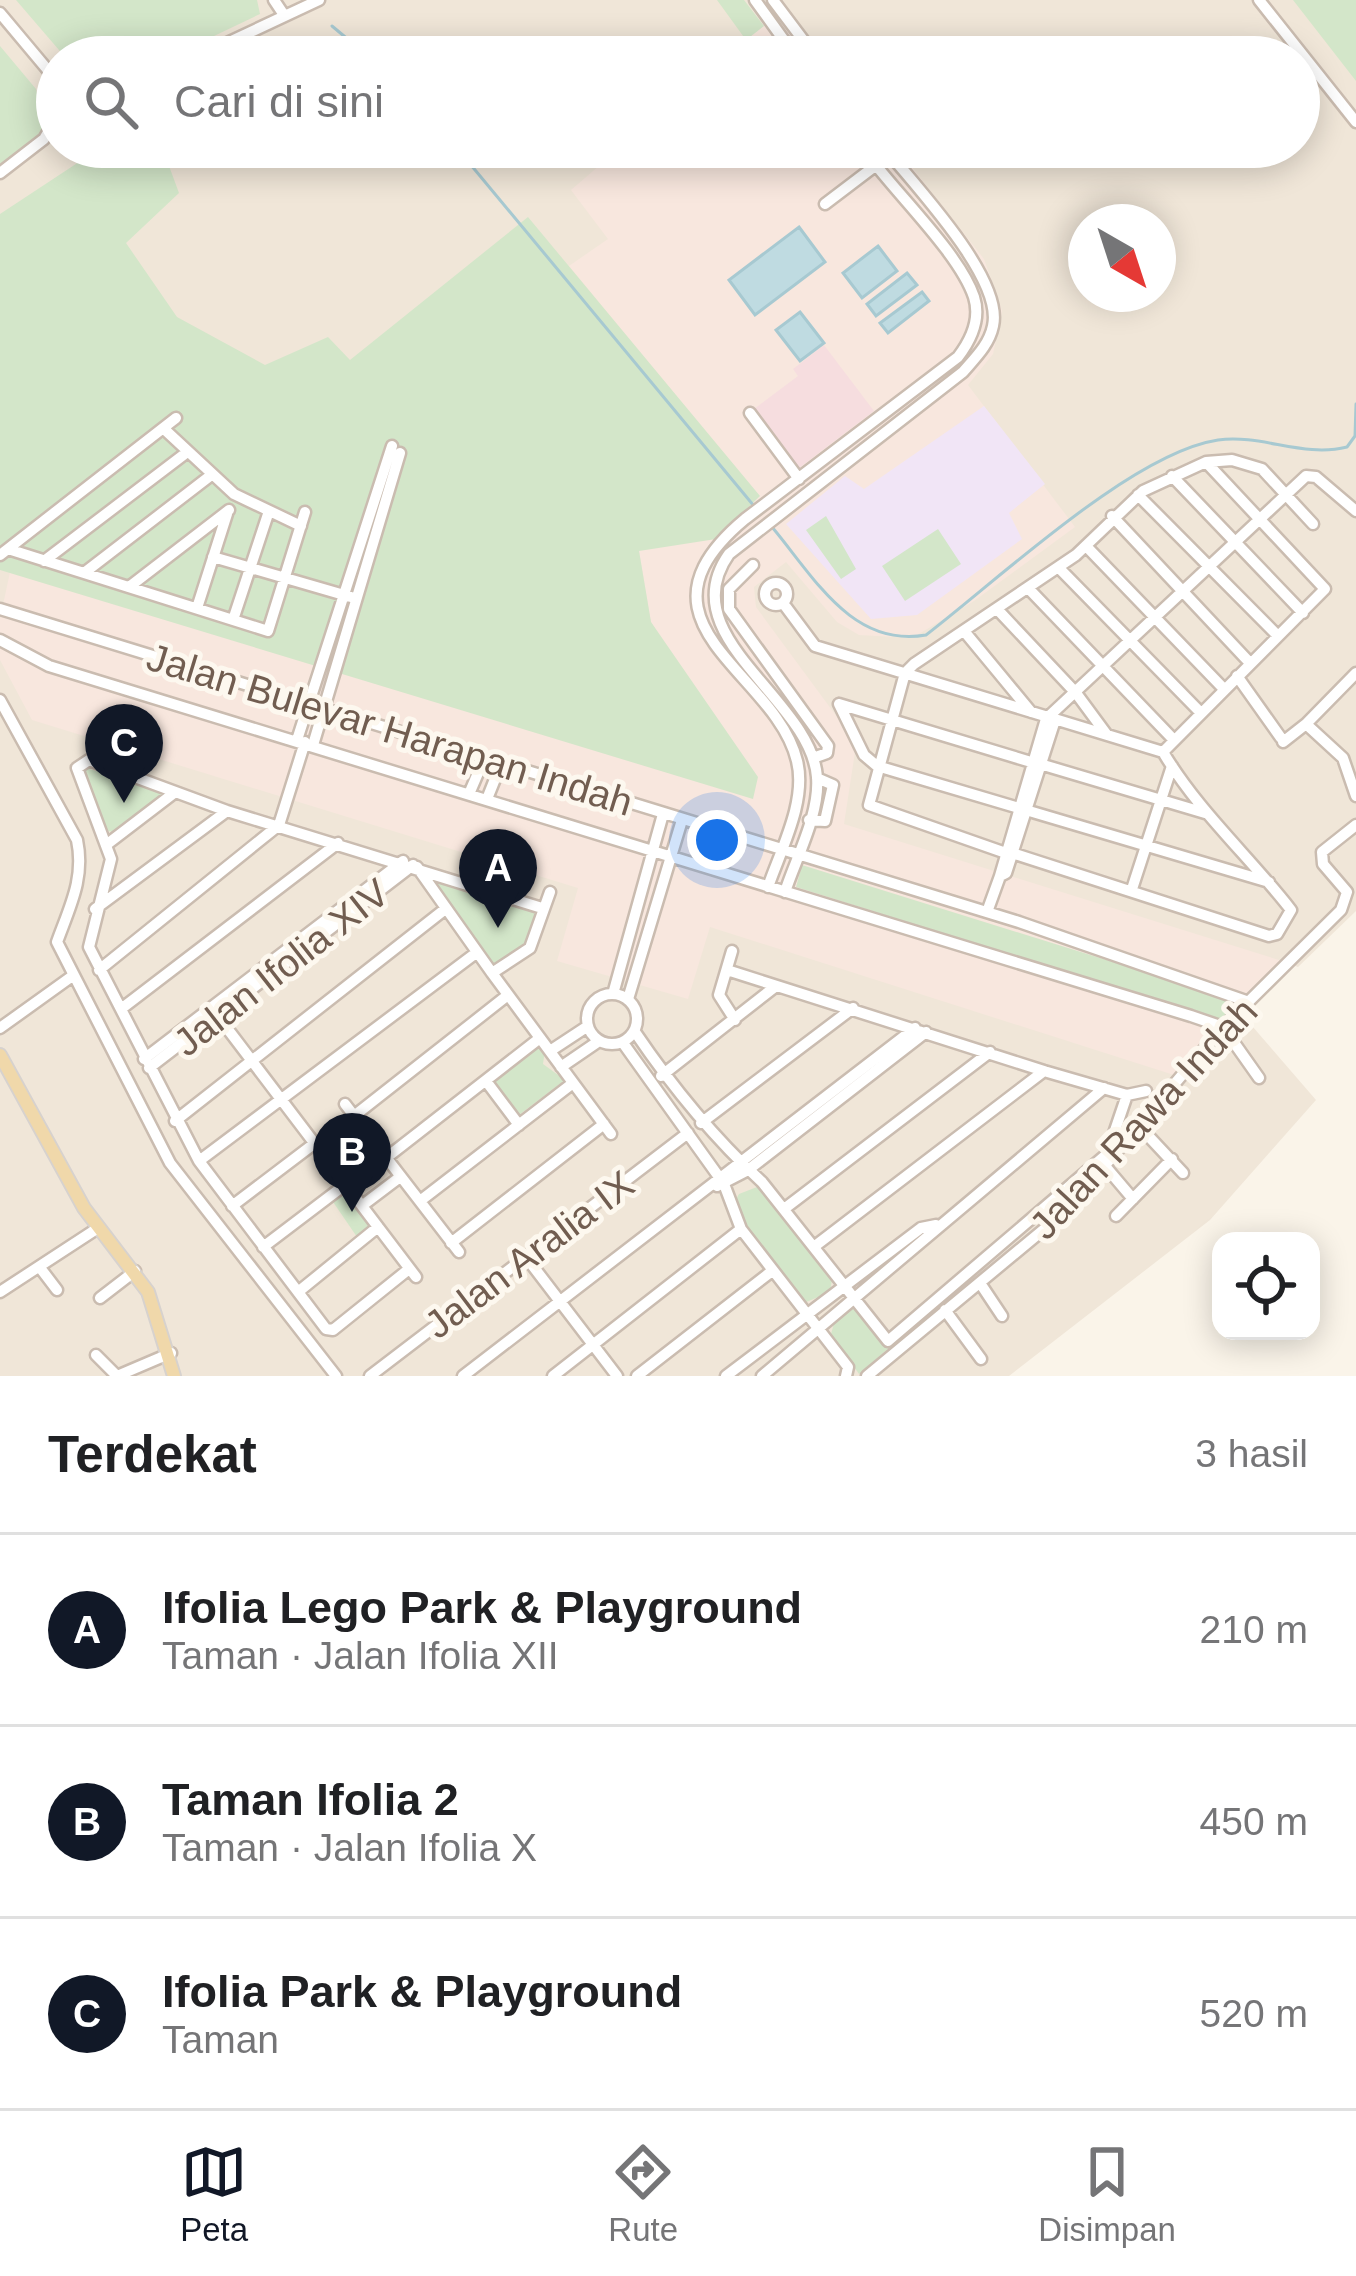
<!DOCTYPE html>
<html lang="id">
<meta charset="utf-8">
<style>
:root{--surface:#fff;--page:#f6f6f6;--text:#202124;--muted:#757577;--line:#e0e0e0;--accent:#111827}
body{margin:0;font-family:Arial,sans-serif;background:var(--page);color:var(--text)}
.controls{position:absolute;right:36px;bottom:36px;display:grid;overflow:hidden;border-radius:24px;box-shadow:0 6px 30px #0003}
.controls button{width:108px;height:108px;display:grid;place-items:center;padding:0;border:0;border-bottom:3px solid var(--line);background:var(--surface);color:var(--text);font:60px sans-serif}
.compass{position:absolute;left:1068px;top:204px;width:108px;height:108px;border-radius:50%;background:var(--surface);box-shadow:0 6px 30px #0003;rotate:141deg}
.you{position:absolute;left:717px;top:840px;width:42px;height:42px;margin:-30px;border:9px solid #fff;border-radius:50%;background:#1a73e8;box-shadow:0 0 0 18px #1a73e833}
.badge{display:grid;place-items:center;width:78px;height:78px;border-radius:50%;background:var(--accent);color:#fff;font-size:39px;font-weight:700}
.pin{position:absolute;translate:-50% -99px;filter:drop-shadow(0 3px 6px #0008)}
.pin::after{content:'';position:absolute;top:63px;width:42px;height:36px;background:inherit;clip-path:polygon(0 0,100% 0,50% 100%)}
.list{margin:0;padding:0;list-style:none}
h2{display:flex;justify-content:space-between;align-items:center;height:156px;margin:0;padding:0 48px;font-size:51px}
h2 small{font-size:39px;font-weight:400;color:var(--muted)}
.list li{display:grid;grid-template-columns:78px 1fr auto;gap:36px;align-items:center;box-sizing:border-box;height:192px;padding:0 48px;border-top:3px solid var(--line)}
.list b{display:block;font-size:45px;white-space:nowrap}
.list p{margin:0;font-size:39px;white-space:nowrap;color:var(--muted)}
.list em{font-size:39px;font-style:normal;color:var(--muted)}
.icon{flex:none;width:66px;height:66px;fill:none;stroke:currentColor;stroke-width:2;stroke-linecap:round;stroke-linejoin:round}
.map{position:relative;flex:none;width:1356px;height:1376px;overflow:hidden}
.search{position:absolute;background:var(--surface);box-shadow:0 6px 30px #0003;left:36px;right:36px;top:36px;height:132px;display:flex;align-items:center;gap:30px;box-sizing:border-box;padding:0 42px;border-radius:66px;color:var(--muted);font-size:45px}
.sheet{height:732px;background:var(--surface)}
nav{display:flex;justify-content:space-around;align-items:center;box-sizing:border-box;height:168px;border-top:3px solid var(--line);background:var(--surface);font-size:33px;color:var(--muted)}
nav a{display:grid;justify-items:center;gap:6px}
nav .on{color:var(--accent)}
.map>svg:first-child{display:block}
.residential{fill:#f0e6d8;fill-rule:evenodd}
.commercial{fill:#f8e7de}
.education{fill:#f1e5f6}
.medical{fill:#f6dddf}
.green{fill:#d3e6c9}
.water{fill:#bfdbe1;stroke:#a7c9d1;stroke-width:3}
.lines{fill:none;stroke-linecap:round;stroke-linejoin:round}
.stream{stroke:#a7c9d1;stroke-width:3}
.minor-casing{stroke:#cabcb0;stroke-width:15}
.major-casing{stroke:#d7d2ce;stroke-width:16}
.minor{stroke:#fff;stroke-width:10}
.major{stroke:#f0d8aa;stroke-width:12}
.labels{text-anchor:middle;stroke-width:10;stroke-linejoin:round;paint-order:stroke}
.street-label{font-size:39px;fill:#715d50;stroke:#fdf8ef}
</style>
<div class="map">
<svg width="1356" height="1376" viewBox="0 0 1356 1376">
<rect width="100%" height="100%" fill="#faf4e9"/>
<path class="residential" d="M0,0h1356v911l-58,56 -16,-6 -108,113 13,4 59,-59 70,81 -106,120 -201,156h-1009zM57,57h1242v90h-1242zM1086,222h72v72h-72z"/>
<path class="commercial" d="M786,8l39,49h-100l21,-17z
M621,147h275l88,112 18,52 -9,43 -25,31 107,142 -101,74 -62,37 -53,-3 -22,-13 -51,-60 -32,25 2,20 84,114 15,31 -11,72 438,137 -108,114 -464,-148 -22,72 -131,-38 21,-73 -546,-168 -32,-60v-41l10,-47 743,226 -102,-176 -12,-72 35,-7 85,-47 -190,-230 39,-27 -37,-49z"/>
<path class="education" d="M984,406l61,78 -36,29 13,26 -105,76 -46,4 -85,-95 59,-48 19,13z"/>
<path class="medical" d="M824,345l50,66 -75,57 -45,-59 44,-33 -5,-7z"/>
<path class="green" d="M16,0h241l3,14 -90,43h-105z
M717,0h27l20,26 -18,14z
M1293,0h63v81z
M0,46l36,43 9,44 -45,31z
M86,147h76l17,46 -53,50 51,74 88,48 63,-28 22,23 178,-143 232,279 -44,43 -77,12 12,71 107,155 -5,22 -753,-229v-356l85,-56z
M826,516l30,53 -15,10 -35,-49z
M938,529l23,35 -56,37 -23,-35z
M86,768l74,22 3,4 -47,38 -10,-1 -24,-60z
M802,865l436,136 1,5 -14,16 -429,-135z
M442,879l97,32 -11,30 -34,25 -62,-80z
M538,1041l7,9 -2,14 22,16 -46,35 -27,-38z
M757,1187l76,87 -3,18 -26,11 -67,-82 -5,-15 7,-12z
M346,1189l27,36 -16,12 -26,-38z
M849,1308l10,3 30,37 -30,26 -28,-40 4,-14z"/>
<path class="water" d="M799,227l26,35 -70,53 -26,-35z
M878,246l19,25 -35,27 -19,-25z
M907,273l10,12 -41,31 -9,-12z
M922,292l7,9 -41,32 -8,-10z
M800,312l24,31 -24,18 -24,-31z"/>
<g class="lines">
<path class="stream" d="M332,26l37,31
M456,147l298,359
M772,527c42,50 80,121 154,108 72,-55 206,-182 292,-195 44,-6 85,18 129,7l8,-11 1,-32"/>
<g class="minor-casing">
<path id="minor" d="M274,0l10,15
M755,0l41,57
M773,0l43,57
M1259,0l97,122
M0,13l57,68
M197,57l122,-57
M0,173l44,-34 13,-22
M825,204l50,-38
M750,413l49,66
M163,428l71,66 67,32
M1172,476l131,137
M1138,495l140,141
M1112,516l138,147
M1086,546l137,142
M8,549l260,82 37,-119
M0,555l176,-137
M213,557l138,40
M44,561l142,-108
M753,565l-24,24v20l99,137 -1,7 -14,5
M1058,567l142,145
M84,573l126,-97
M765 594a11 11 0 1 1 22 0a11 11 0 1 1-22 0Z
M129,587l100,-77
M1028,588l145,151
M783,603l32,43 348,106
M197,608l30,-94
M0,609l1019,313 230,80
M997,609l79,84 31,42
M233,620l35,-106
M964,631l67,81
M0,640l49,26 1142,350 32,11 36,51
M1356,673l-50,51 37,34 13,38
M1237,676l44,62
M0,700l77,140c8,38 -7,66 -20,102l113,221 166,213
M839,704l25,51 13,11 392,116
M839,704l192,58
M1046,719l260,-243 10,1 40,34
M297,740l95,-294
M1283,742l23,-18
M313,745l87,-292
M1163,752l162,-163 -119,-127
M1040,764l165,49
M469,794l15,-35
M487,799l14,-35
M809,820l16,1 8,-36 -16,-7
M106,845l68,-52
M1003,852l-134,-47 36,-132 9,-9 162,-109 67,-64 63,-29 26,-2 30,9 51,55
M1012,853l257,83 8,-2 14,-24c-42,-54 -93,-99 -128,-158
M417,867l75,106 38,-25 20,-56
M1000,876l46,-157
M768,887c13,-38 39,-86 29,-126 -21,-90 -178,-137 -52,-242l213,-162c13,-17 23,-38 16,-60 -15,-45 -83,-108 -112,-150
M1132,889l40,-123
M785,892c11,-34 35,-78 32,-115 -6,-79 -147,-140 -88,-223l234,-182c12,-14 26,-27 30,-46 11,-48 -79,-141 -109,-179
M95,909l132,-98
M987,912l13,-36 6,-3 49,-153
M732,951l-13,44 16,25
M99,970l180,-145 26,-83
M727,970l317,101 83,24 19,-4
M492,973l119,161
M587 1019a25 25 0 1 1 50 0a25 25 0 1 1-50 0Z
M613,994l50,-180
M628,999l54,-179
M121,1009l217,-166
M217,1015l199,262
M0,1028l71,-51
M635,1032c38,56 78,105 127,150l126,159 219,-187 20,-59
M623,1043l101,141 17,45 107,138 -2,9
M550,1051l38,-25
M144,1059l259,-198
M561,1067l38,-26
M149,1068l264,-203
M661,1076l115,-90
M486,1081l33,44
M345,1104l114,148
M354,1116l154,-121
M175,1121l269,-211
M701,1123l152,-115
M1139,1126l44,47
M386,1158l154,-120
M199,1161l277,-208
M1105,1166l28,33
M717,1186l31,-16 178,-138
M420,1201l153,-118
M363,1205l37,-28
M232,1206l83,-63
M784,1209l206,-157
M1116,1216l56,-57
M451,1243l153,-119
M815,1246l229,-175
M263,1247l83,-63
M526,1257l91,119
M41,1269l16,21
M409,1269l-76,61 -7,-1 -127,-168 -110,-214 22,-88 -34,-91 12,-8 138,51 315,97
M980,1283l22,33
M0,1292l98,-64
M298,1292l80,-65
M100,1298l35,-27
M945,1310l36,49
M96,1355l21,21 54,-23
M370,1376l318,-243
M463,1376l452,-348
M553,1376l188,-147
M637,1376l135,-105
M726,1376l195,-148 15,-3
M762,1376l342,-288
M867,1376l199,-165 157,-184 118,-117 6,-18 -24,-28 -1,-12 34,-27"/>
</g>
<g class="major-casing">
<path id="major" d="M0,1055l84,153 64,84 26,84"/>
</g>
<use href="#minor" class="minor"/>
<use href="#major" class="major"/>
</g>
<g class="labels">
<g class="street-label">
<text transform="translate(390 729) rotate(17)" y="14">Jalan Bulevar Harapan Indah</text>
<text transform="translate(281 967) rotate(-38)" y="14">Jalan Ifolia XIV</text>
<text transform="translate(1143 1118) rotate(-47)" y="14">Jalan Rawa Indah</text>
<text transform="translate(529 1254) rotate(-37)" y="14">Jalan Aralia IX</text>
</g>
</g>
</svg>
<div class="controls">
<button><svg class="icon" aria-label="locate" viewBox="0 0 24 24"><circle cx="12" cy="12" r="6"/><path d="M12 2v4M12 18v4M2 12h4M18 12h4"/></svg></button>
</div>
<svg class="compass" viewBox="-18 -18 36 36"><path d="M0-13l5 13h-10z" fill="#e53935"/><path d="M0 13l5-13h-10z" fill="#757577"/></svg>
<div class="you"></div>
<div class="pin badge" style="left:498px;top:928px">A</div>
<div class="pin badge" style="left:352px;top:1212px">B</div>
<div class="pin badge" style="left:124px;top:803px">C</div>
<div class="search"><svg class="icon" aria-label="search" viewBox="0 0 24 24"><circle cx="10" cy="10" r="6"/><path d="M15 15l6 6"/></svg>Cari di sini</div>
</div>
<section class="sheet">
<h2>Terdekat<small>3 hasil</small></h2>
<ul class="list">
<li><span class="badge">A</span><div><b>Ifolia Lego Park &amp; Playground</b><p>Taman · Jalan Ifolia XII</p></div><em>210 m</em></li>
<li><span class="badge">B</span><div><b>Taman Ifolia 2</b><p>Taman · Jalan Ifolia X</p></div><em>450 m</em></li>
<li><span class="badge">C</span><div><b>Ifolia Park &amp; Playground</b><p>Taman</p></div><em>520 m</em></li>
</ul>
</section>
<nav>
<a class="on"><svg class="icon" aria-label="map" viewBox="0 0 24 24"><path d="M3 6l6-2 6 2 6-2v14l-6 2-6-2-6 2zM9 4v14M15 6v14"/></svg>Peta</a>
<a><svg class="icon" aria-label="directions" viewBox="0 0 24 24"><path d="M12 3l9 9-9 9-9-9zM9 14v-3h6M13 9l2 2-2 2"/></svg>Rute</a>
<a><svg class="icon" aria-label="saved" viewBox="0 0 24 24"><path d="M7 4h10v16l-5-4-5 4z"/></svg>Disimpan</a>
</nav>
